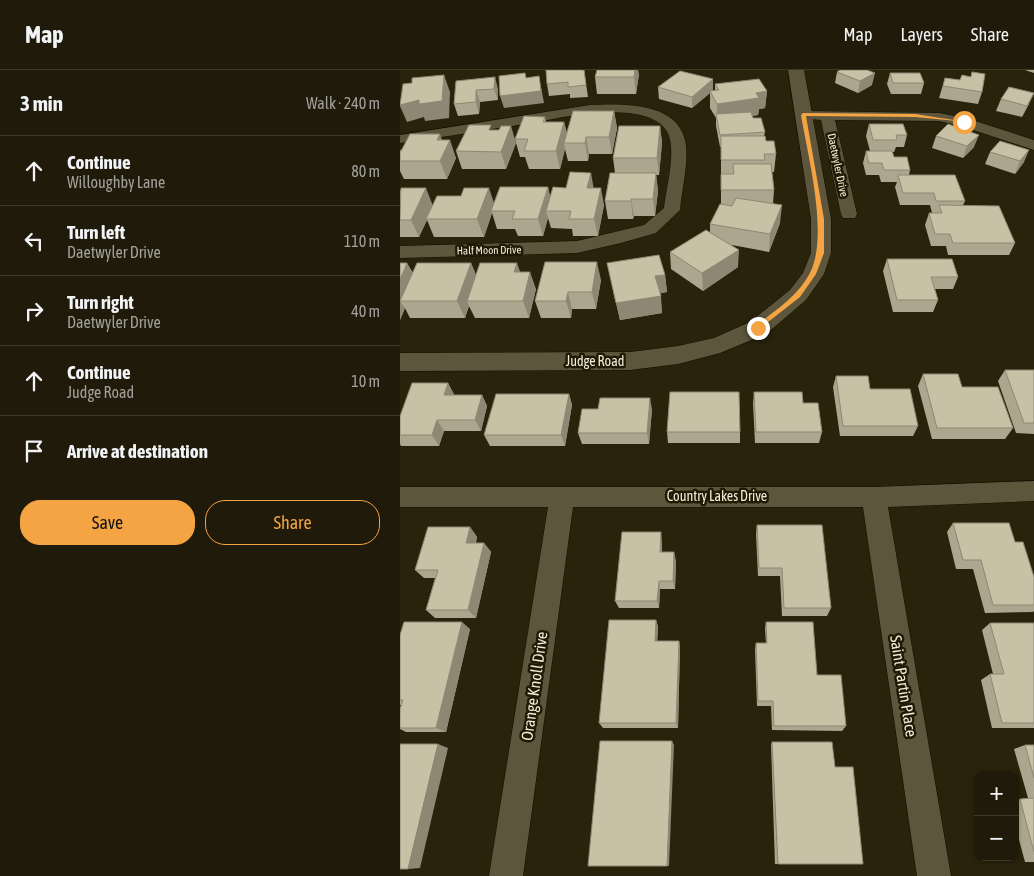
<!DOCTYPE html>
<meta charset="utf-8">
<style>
:root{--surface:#1f1a09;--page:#2c2717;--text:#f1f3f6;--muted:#a1a19c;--line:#3c382a;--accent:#f4a443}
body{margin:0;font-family:"Asap Condensed",sans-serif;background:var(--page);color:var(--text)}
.controls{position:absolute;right:15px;bottom:15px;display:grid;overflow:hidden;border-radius:10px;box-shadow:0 1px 4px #0004}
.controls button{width:45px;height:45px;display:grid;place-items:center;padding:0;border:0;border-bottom:1px solid var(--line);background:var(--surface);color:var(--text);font:25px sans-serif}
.stop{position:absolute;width:15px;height:15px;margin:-11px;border:4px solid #f4a443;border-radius:50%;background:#fff}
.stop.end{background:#f4a443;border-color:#fff;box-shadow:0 1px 5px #0008}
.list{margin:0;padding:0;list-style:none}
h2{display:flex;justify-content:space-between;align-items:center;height:65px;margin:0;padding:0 20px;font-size:21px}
h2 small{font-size:16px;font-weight:400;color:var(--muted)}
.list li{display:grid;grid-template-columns:32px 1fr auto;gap:15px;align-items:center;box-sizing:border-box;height:70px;padding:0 20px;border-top:1px solid var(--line)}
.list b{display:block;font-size:19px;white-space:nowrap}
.list p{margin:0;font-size:16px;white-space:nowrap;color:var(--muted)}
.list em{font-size:16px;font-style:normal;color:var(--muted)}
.actions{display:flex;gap:10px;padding:15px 20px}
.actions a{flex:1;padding:11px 0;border:1px solid var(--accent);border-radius:20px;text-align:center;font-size:18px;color:var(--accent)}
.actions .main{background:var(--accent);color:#111}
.icon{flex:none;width:28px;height:28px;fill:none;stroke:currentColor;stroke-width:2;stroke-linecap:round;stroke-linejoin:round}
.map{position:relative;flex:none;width:634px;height:806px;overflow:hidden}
header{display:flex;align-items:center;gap:30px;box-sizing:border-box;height:70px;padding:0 25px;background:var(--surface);border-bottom:1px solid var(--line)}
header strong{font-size:24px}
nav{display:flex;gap:28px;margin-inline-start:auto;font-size:18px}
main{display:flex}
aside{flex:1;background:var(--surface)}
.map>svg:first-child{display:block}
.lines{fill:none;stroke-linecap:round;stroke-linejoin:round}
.street-casing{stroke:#120c00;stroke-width:1}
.secondary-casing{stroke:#120c00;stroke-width:1}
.street{fill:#5d563d;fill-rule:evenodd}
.secondary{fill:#5d563d;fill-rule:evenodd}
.wall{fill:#ada68e}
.shaded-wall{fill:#8d8774}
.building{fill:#c9c1a5;stroke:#8d8774}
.route{fill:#f4a443}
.labels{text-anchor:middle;stroke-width:5;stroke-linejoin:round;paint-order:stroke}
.far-street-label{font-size:11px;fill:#f0ecde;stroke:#201a03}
.street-label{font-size:14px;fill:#f0ecde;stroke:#201a03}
.near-street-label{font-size:16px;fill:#f0ecde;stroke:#201a03}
</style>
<header>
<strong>Map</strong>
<nav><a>Map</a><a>Layers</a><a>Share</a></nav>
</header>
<main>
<aside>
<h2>3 min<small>Walk · 240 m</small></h2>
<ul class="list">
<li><svg class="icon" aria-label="ahead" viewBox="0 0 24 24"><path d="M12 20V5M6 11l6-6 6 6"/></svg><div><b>Continue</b><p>Willoughby Lane</p></div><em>80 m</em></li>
<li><svg class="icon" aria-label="left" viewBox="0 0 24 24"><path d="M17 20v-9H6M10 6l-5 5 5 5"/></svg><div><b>Turn left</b><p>Daetwyler Drive</p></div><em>110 m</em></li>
<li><svg class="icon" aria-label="right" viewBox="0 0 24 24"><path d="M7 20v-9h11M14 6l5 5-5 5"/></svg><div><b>Turn right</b><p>Daetwyler Drive</p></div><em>40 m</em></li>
<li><svg class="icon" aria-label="ahead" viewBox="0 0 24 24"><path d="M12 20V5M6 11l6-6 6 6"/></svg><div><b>Continue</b><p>Judge Road</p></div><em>10 m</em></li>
<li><svg class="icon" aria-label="arrive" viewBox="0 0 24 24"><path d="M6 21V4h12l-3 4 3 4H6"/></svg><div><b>Arrive at destination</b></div></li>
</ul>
<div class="actions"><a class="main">Save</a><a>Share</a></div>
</aside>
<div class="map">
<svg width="634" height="806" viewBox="0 0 634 806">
<rect width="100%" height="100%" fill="#29230c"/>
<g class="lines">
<g class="street-casing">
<path id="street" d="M190,35c33,-1 90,-4 96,40 2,21 -4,44 -6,65l-24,23 -35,10 -44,10 -177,5v-12l177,-5 67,-16 20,-17c2,-21 14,-60 2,-78 -8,-12 -24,-15 -37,-17 -33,-3 -65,4 -98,10 -44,7 -87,14 -131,20v-8z
M403,41l136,2 30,6 65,21v10l-73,-24 -22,-5 -104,-1 22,94 -2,4h-12l-2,-4 -20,-94 -23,-2 -2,-3z
M634,411v20l-146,6 63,369h-34l-54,-369h-290l-50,369h-34l59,-369h-148v-20h474z"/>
</g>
<g class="secondary-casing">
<path id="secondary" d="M388,0h16l27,149v34l-7,21 -18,26 -40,34 -46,19 -42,11 -48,6 -230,1v-18l230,-1 48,-6 36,-8 36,-16 40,-32 13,-17 8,-20v-34z"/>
</g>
<use href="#street" class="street"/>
<use href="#secondary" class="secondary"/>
</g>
<path class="wall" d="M184,0l4,27 -18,1v-4l-21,2 -2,-12z
M625,0h9v3z
M437,2l35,13 -14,8 -23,-10z
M572,2l10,20 -4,12 -39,-6 6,-20 15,2 11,-4z
M490,3l34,10 -3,11h-30l-4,-10z
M239,4l-3,20h-39l-2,-17z
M313,9v12h2v-7l52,7 -2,17 -6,1 -1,6 -6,1 1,2 12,14 -1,4 2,5 10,13 -2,18h-2l2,18 -1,14 7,19 -11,29 -37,-7 6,22 -35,24 -32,-22 -1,-17 40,-20v-8l11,-20v-57h-1l-4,-21v-8l-6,-10v-15l-18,15 -33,-9 -1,-12z
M56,11l42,8v11l-18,2 -1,12 -21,2 -4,-12z
M601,29l28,5 -7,13 -26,-6z
M214,41l3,17 -5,26h-23l-1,7h-20l-3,-12 -5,20h-31l-4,-12h-5l-5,-18 30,-22 1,5h18l3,11z
M469,54l38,11 -3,12h-8l-2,5h-2l2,5 16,13 -1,5 56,26 -2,4 52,38 -6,12h-61l-2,-9h-15l-6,-21 4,-12h3l-2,-8h-30l-5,-18 2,-5h-16l-2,-7h-13l-3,-12 3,-12h4l-4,-15z
M260,56l2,17 -3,32h-3l2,16 -3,25h-21l-1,3h-25l-3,-18 10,-28 -2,-15z
M93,60l23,13 -10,26h-44l-6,-18z
M536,66l38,11 -11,11 -31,-10z
M42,70l14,18 -9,21h-43l-4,-8v-22l1,2z
M590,82l34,10 -9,12 -30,-10z
M148,117l2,10 43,-9 11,17 -6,31h-25l-1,-7 -21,-1 -3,-10 -5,18h-25l-3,-7h-18l-5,-16 -8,24h-50l-7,-17 -8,17h-19v-47l33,15 61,-1z
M487,189l71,18 -5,12h-18l3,11 -5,12h-40l-10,-41z
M0,193h7l6,10 58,-10 5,12 44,-3 16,17 -7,29h-54l-6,-12 -4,12h-55l-5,-10 -5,12z
M207,193l58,12 2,17 -7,1 2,20 -42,7z
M201,210l-5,29h-24l-1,9h-30l-6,-17z
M605,300h29v64l-18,-1 -18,-52z
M523,304l39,13 51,41 -8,11h-73l-14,-53z
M436,306l34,13 48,37 -5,10h-73l-7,-49z
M48,313l6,12h28l5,11 -6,25h-37l-5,15h-38l-1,-2v-28z
M354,322l49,11 19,29 -3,11h-64l-2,-40z
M169,324l3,11 -7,41h-75l-6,-11z
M252,339l-3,35h-67l-4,-11z
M267,362h73v11h-72z
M553,453l62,19 19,35v34l-1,1 -48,1 -12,-44h-17l-9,-37z
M357,455l74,83 -4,8h-45l-2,-40h-22l-2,-42z
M70,457l7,10 -1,6h8l7,9 -15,66h-41l-9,-8 9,-32h-11l-9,-8z
M262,471v11l14,9 -1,28h-15l-1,19h-40l-4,-7z
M256,550l2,7 -1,14h22l1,7 -2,80h-75l-4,-5z
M366,552l51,53 29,51 -4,5 -70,-1 -1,-24h-14l-2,-56 1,-7h10l-1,-14z
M590,553h44v105h-42l-11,-48 9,-6h3l-11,-44z
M70,559l-24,103h-40l-6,-3v-20l1,-4h-1v-70z
M372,672l6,122h-3l-4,-119z
M625,675h9v117h-9l-10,-37v-25l13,-2 -14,-49z"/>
<path class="shaded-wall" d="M235,0h3l1,4 -3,20 -2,-17z
M475,3l-3,12 -14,8 2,-12z
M44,5l6,17 -1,26 -24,3 -1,-4 -17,5 -7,-16v1v-5l1,3z
M139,6l5,27 -40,5 -4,-12z
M95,7l3,12v11l-4,-11z
M313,9v12h-3v2l-18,15v-11z
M76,20l4,12 -1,12 -3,-12z
M367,21l-2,17 -6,1 -1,6 -41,6v-17l39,-11z
M634,23l-5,11 -7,13 5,-11z
M214,41l3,17 -5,26 -3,-17z
M164,52l4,17 -4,4 1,6 -5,20 -4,-18z
M111,56l5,17 -10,26 -5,-17z
M260,56l2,17 -3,32 -2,-17z
M40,64l5,15 5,-9 6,18 -9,21 -7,-18 -3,-21z
M579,65l-5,12 -11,11 4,-12z
M186,67l3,17 -1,7 -3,-18z
M629,80l-5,12 -9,12 5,-13z
M191,103l3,17 -7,-2z
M256,103l2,18 -3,25 -2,-17z
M148,117l4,17 -6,7 2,7 -5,18 -5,-17z
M26,118l7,18 -7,13 1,1 -8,17 -8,-17z
M89,118l6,18 -4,5 1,2 -8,24 -7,-18z
M201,118l3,17 -6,31 -4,-17z
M231,129l3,17 -1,3 -2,-18z
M382,135l-2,18 -11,29 1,-18z
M339,180l-1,17 -35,24 -1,-18z
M197,192l4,18 -5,29 -4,-17z
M7,193l9,18 -16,20 5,7 -5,12v-40z
M71,193l7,17 -11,21 2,5 -4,12 -8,-17z
M117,193l6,17 -9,-8z
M130,202l6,17 -7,29 -6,-17z
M265,205l2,17 -10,2 -2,-18z
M168,222l4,17 -1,9 -5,-17z
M261,226l1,17 -42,7 -4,-17z
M48,313l6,11 -4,12 -6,-11z
M169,324l3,11 -7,41 -4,-11z
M82,325l5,11 -6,25 -6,-11z
M250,328l2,11 -3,35 -2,-11z
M37,350l7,11 -5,15 -7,-11z
M70,457l7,10 -4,15 -7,-9z
M261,462l1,9 -1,20 -1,-9z
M84,473l7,9 -15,66 -8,-8z
M274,482l2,9 -1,28 -2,-8z
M259,511l1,8 -1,19 -2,-7z
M256,550l2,7 -1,21 -2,-7z
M62,552l8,7 -24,103 -10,-4z
M279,571l1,7 -2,80 -2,-5z
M272,671l2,4 -5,121h-2z
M38,674l10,4 -28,120 -12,1z"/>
<path class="building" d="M146,0h38l2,15 -18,2v-5l-21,2z
M197,0h38l-1,7h-39z
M440,0h27l8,3 -15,8 -23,-9z
M280,1l33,8 -21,18 -34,-10z
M572,2l13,2 -3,18 -39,-6 2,-8 15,2 2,-5 9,2z
M125,3l1,5 13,-2 2,15 -41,5 -1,-20z
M490,3h30l4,10h-31z
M44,5l-2,26 -23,3v-4l-19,5 3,-21 9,-1v-5z
M95,7l-1,12 -18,1v12l-22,2 2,-23z
M359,9l8,12 -11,2 3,5 -42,6 -7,-13 9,-1 -4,-6z
M609,17l25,6 -7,13 -26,-7z
M173,41h41l-5,26h-23l-1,6h-21z
M351,42l2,6h8l4,14 -45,3 -4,-21z
M124,46l21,1 -2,5h21l-8,29h-32l4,-12h-13z
M469,54h34l4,11h-11l1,5h-24z
M548,54l31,11 -12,11 -31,-10z
M69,55h22l-2,5h10l2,-4h10l-10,26 -45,-1z
M219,56h41l-3,32h-44z
M10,64h30l-3,6h13l-10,21h-40v-8z
M321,66h44l1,5h8l2,13h-12l1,6h-44z
M600,71l29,9 -9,11 -30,-9z
M466,81h26l2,6h13l3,13h-26l-2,-7h-13z
M333,94h38l3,26h-53v-16h13z
M170,102l21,1 -4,15h14l-7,31h-25l2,-8h-25l7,-24 13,1z
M210,103h46l-3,26h-22v2h-26z
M498,105h57l10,26h-29l-2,-8h-31z
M100,117h48l-10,32h-26l3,-8h-24z
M1,118h25l-15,32h-11z
M64,118h25l-12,31h-51l11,-23h24z
M336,128l46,7 -12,29 -60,-10 10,-20 12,2z
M539,135l60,1 16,37h-62l-3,-9h-15l-6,-21h13z
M306,160l33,20 -37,23 -32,-21z
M259,185l6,20 -10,1 6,20 -45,7 -9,-40z
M487,189h65l6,18h-27l7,23h-41z
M145,192h52l-5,30h-24l-2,9h-31z
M0,193h7l-7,17z
M17,193h54l-14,38h-57z
M80,193h37l-3,9h16l-7,29h-56z
M605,300h29v53h-10z
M523,304h35l4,13h36l15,41h-76z
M436,306h32l2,13h40l8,37h-75z
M12,313h36l-4,12h38l-7,25h-38l-5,15h-32v-19z
M270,322h69l1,40h-73z
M354,322h48l1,11h15l4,29h-66z
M96,324h73l-8,41h-77z
M200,328h50l-3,35h-69l4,-24h16z
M553,453h56l6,19h8l11,35v28h-41l-12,-45h-18z
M357,455h65l9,83h-47l-2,-40h-23z
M28,457h42l-4,16h18l-16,67h-42l12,-40h-23z
M222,462h39l-1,20h14l-1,29h-14l-2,20h-42z
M209,550h47l-1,21h24l-3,82h-77z
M4,552h58l-26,106h-36v-19l3,-9h-3v-65z
M366,552h47l4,53h24l5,51h-72l-1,-25h-15l-2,-58h11z
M590,553h44v100h-32l-12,-49h14z
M200,671h72l-5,125h-79z
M372,672h60l3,25h18l10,97h-85z
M0,674h38l-30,125h-8z
M625,675h9v33z
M634,728v54l-14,-53z"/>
<path class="route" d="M403,43l112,1 52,8 -52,-5 -109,-1 18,103v34l-8,21 -16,23 -42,33 -3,-4c20,-15 43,-30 55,-53 19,-38 -2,-116 -9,-158z"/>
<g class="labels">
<g class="far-street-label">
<text transform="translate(438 95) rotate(78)" y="4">Daetwyler Drive</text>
<text transform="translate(89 180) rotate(-1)" y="4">Half Moon Drive</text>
</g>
<g class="street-label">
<text x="195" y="296">Judge Road</text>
<text x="317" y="431">Country Lakes Drive</text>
</g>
<g class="near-street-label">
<text transform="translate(134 616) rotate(-82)" y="6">Orange Knoll Drive</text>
<text transform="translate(504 616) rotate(81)" y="6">Saint Partin Place</text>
</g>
</g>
</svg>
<div class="controls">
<button>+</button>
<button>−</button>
</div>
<div class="stop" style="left:564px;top:52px"></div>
<div class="stop end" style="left:358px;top:258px"></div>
</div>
</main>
